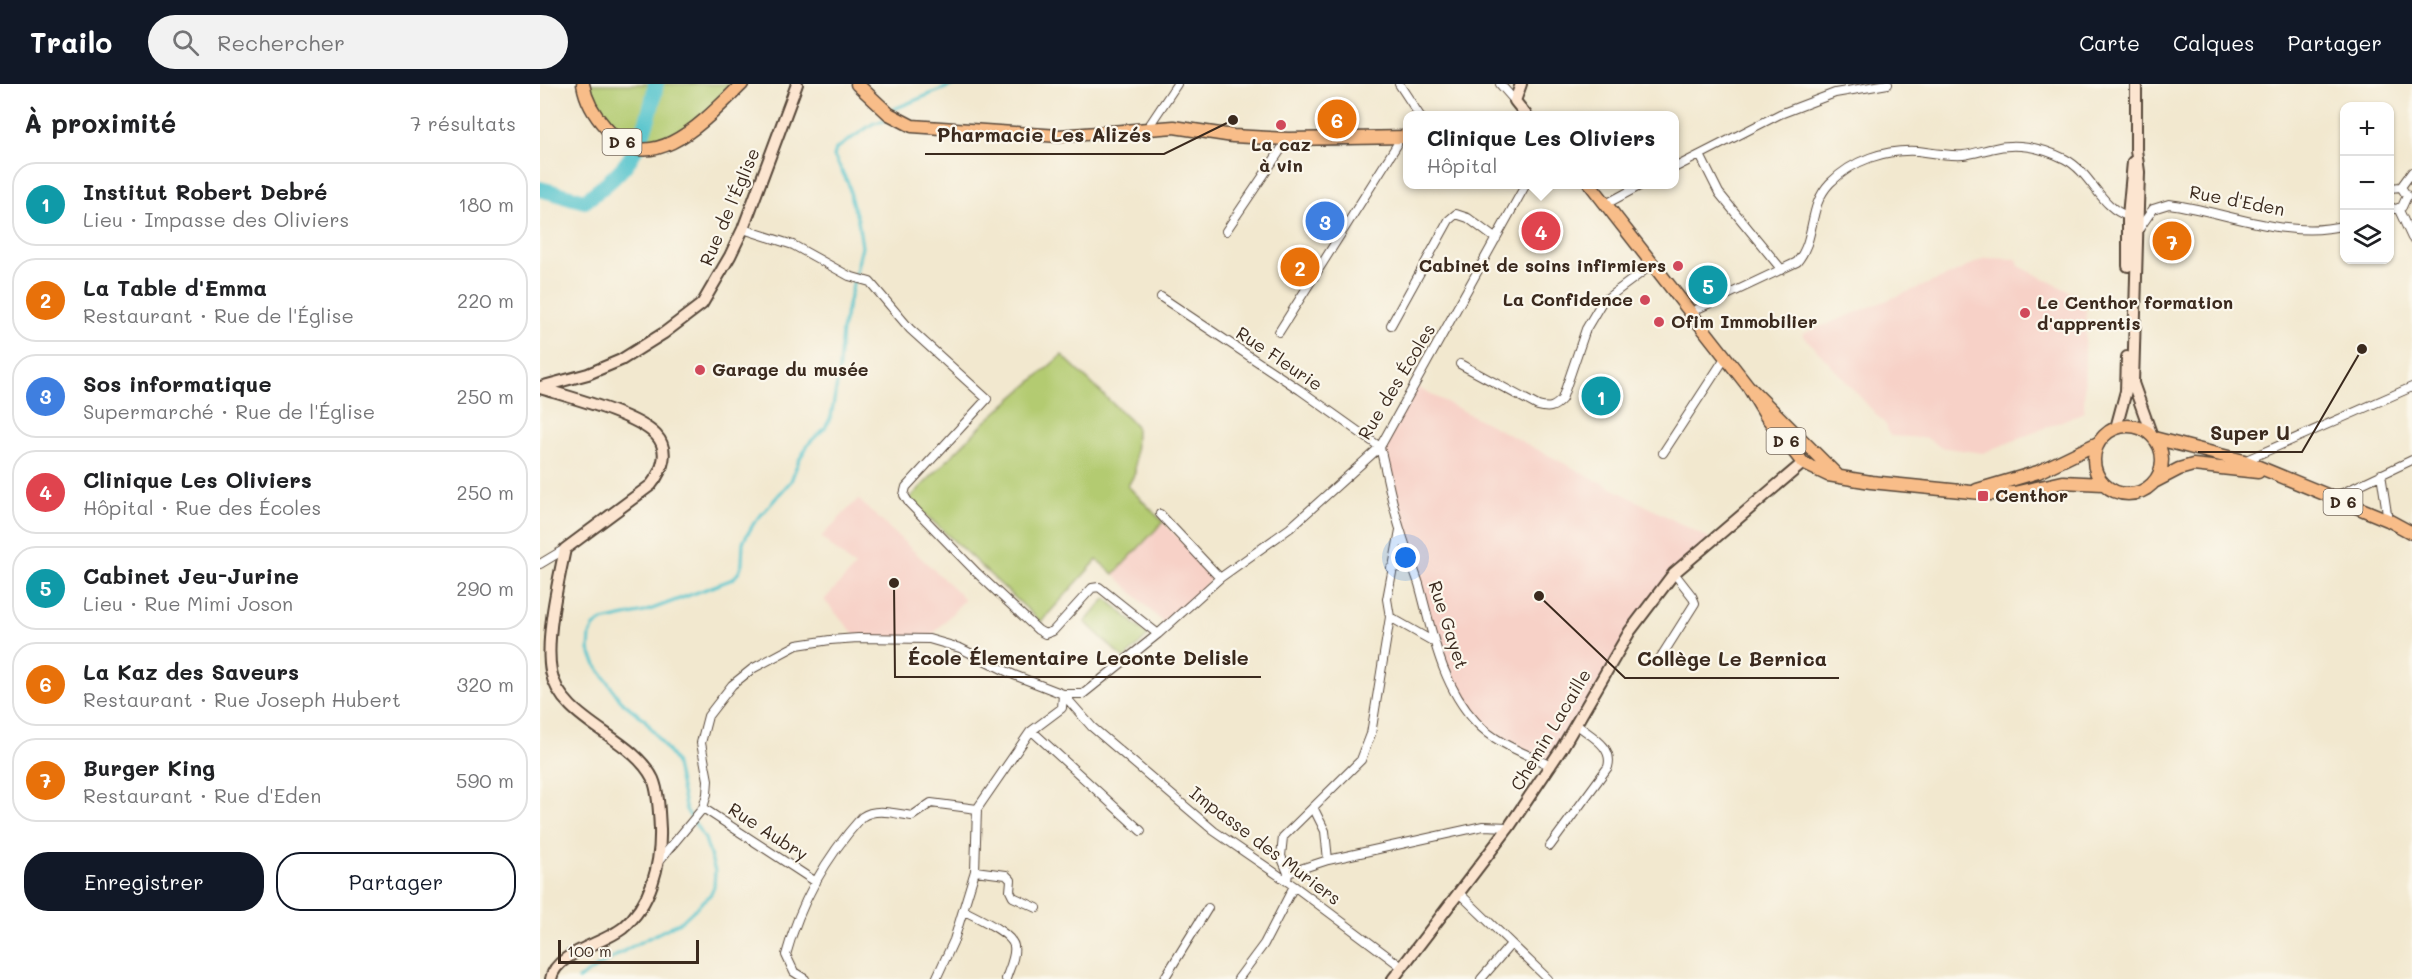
<!DOCTYPE html>
<html lang="fr">
<meta charset="utf-8">
<style>
:root{--surface:#fff;--page:#f2f2f2;--text:#202124;--muted:#757577;--line:#e0e0e0;--accent:#111827}
body{margin:0;font-family:Mali,sans-serif;background:var(--page);color:var(--text)}
.controls{position:absolute;right:18px;top:18px;display:grid;overflow:hidden;border-radius:12px;box-shadow:0 2px 4px #0004}
.controls button{width:54px;height:54px;display:grid;place-items:center;padding:0;border:0;border-bottom:2px solid var(--line);background:var(--surface);color:var(--text);font:30px sans-serif}
.scale{position:absolute;left:18px;bottom:15px;width:141px;box-sizing:border-box;padding-left:6px;border:3px solid #3b2a1e;border-top:0;font-size:16px;line-height:21px;white-space:nowrap;color:#3b2a1e;-webkit-text-stroke:4px #fbf7ec;paint-order:stroke}
.you{position:absolute;left:866px;top:474px;width:21px;height:21px;margin:-15px;border:4px solid #fff;border-radius:50%;background:#1a73e8;box-shadow:0 0 0 9px #1a73e833}
.badge{display:grid;place-items:center;width:39px;height:39px;border-radius:50%;background:var(--accent);color:#fff;font-size:20px;font-weight:700}
.pin{position:absolute;translate:-50% -50%;border:3px solid #fff;box-shadow:0 2px 6px #0006}
.popup{position:absolute;left:863px;top:27px;width:276px;height:78px;box-sizing:border-box;display:grid;place-content:center;border-radius:12px;background:var(--surface);filter:drop-shadow(0 2px 4px #0005);font-size:20px;white-space:nowrap;color:var(--muted)}
.popup b{font-size:22px;color:var(--text)}
.popup::after{content:'';position:absolute;left:50%;top:100%;margin-left:-12px;border:12px solid transparent;border-top-color:var(--surface)}
.list{margin:0;padding:0;list-style:none}
h2{display:flex;justify-content:space-between;align-items:center;height:78px;margin:0;padding:0 24px;font-size:26px}
h2 small{font-size:20px;font-weight:400;color:var(--muted)}
.list li{display:grid;grid-template-columns:39px 1fr auto;gap:18px;align-items:center;box-sizing:border-box;height:84px;margin:0 12px 12px;padding:0 12px;border:2px solid var(--line);border-radius:24px}
.list b{display:block;font-size:22px;white-space:nowrap}
.list p{margin:0;font-size:20px;white-space:nowrap;color:var(--muted)}
.list em{font-size:20px;font-style:normal;color:var(--muted)}
.actions{display:flex;gap:12px;padding:18px 24px}
.actions a{flex:1;padding:14px 0;border:2px solid var(--accent);border-radius:24px;text-align:center;font-size:21px;color:var(--accent)}
.actions .main{background:var(--accent);color:#fff}
.icon{flex:none;width:33px;height:33px;fill:none;stroke:currentColor;stroke-width:2;stroke-linecap:round;stroke-linejoin:round}
.map{position:relative;flex:none;width:1872px;height:895px;overflow:hidden}
header{display:flex;align-items:center;gap:36px;box-sizing:border-box;height:84px;padding:0 30px;background:var(--accent);color:#fff}
header strong{font-size:28px}
nav{display:flex;gap:33px;margin-inline-start:auto;font-size:21px}
.search{width:420px;height:54px;background:var(--page);display:flex;align-items:center;gap:15px;box-sizing:border-box;padding:0 21px;border-radius:33px;color:var(--muted);font-size:22px}
main{display:flex}
aside{flex:1;background:var(--surface)}
.map>svg:first-child{display:block}
.built{fill:#f7d1c7}
.green{fill:#b3cb71;stroke:#777a48;stroke-width:1.5}
.lines{fill:none;stroke-linecap:round;stroke-linejoin:round}
.stream{stroke:#58c5cd;stroke-width:3}
.river{stroke:#58c5cd;stroke-width:16}
.street-casing{stroke:#564639;stroke-width:10}
.secondary-casing{stroke:#564639;stroke-width:14}
.primary-casing{stroke:#564639;stroke-width:15}
.street{stroke:#fff;stroke-width:8}
.secondary{stroke:#fce5d0;stroke-width:10}
.primary{stroke:#f8bd89;stroke-width:12}
.poi-dot{fill:#d1495b;stroke:#fbf7ec;stroke-width:2}
.labels{text-anchor:middle;stroke-width:4.5;stroke-linejoin:round;paint-order:stroke}
.shield{fill:#fbf7ec;stroke:#75685c;stroke-width:1.5}
.shield-label{font-size:16px;font-weight:bold;fill:#3b2a1e}
.poi-label{font-size:18px;font-weight:bold;fill:#3b2a1e;stroke:#fbf7ec;text-anchor:start}
.street-label{font-size:18px;fill:#3b2a1e;stroke:#fbf7ec}
.leader{fill:none;stroke:#3b2a1e;stroke-width:2}
.callout-dot{fill:#3b2a1e;stroke:#fbf7ec;stroke-width:2}
.callout-label{font-size:20px;text-anchor:middle;font-weight:bold;fill:#3b2a1e;stroke:#fbf7ec;stroke-width:4.5;stroke-linejoin:round;paint-order:stroke}
</style>
<header>
<strong>Trailo</strong>
<div class="search"><svg class="icon" aria-label="search" viewBox="0 0 24 24"><circle cx="10" cy="10" r="6"/><path d="M15 15l6 6"/></svg>Rechercher</div>
<nav><a>Carte</a><a>Calques</a><a>Partager</a></nav>
</header>
<main>
<aside>
<h2>À proximité<small>7 résultats</small></h2>
<ul class="list">
<li><span class="badge" style="background:#0f9aa8">1</span><div><b>Institut Robert Debré</b><p>Lieu · Impasse des Oliviers</p></div><em>180 m</em></li>
<li><span class="badge" style="background:#e8710a">2</span><div><b>La Table d'Emma</b><p>Restaurant · Rue de l'Église</p></div><em>220 m</em></li>
<li><span class="badge" style="background:#3f7fe0">3</span><div><b>Sos informatique</b><p>Supermarché · Rue de l'Église</p></div><em>250 m</em></li>
<li><span class="badge" style="background:#e0444e">4</span><div><b>Clinique Les Oliviers</b><p>Hôpital · Rue des Écoles</p></div><em>250 m</em></li>
<li><span class="badge" style="background:#0f9aa8">5</span><div><b>Cabinet Jeu-Jurine</b><p>Lieu · Rue Mimi Joson</p></div><em>290 m</em></li>
<li><span class="badge" style="background:#e8710a">6</span><div><b>La Kaz des Saveurs</b><p>Restaurant · Rue Joseph Hubert</p></div><em>320 m</em></li>
<li><span class="badge" style="background:#e8710a">7</span><div><b>Burger King</b><p>Restaurant · Rue d'Eden</p></div><em>590 m</em></li>
</ul>
<div class="actions"><a class="main">Enregistrer</a><a>Partager</a></div>
</aside>
<div class="map">
<svg width="1872" height="895" viewBox="0 0 1872 895">
<rect width="100%" height="100%" fill="#fbf7ec"/>
<filter id="ink" filterUnits="userSpaceOnUse"><feTurbulence type="fractalNoise" baseFrequency=".0167" numOctaves="2"/><feDisplacementMap in="SourceGraphic" scale="12" xChannelSelector="R" yChannelSelector="G"/><feConvolveMatrix kernelMatrix="1 2 1 2 8 2 1 2 1" color-interpolation-filters="sRGB"/></filter>
<filter id="wash" filterUnits="userSpaceOnUse"><feTurbulence type="fractalNoise" baseFrequency=".008" numOctaves="4" result="noise"/><feDisplacementMap in="SourceGraphic" scale="24" xChannelSelector="R" yChannelSelector="G"/><feGaussianBlur stdDeviation="1.35" result="paint"/><feColorMatrix in="noise" values="0 0 0 0 0 0 0 0 0 0 0 0 0 0 0 0 0 1.4 0 .05"/><feComposite in="paint" operator="in"/></filter>
<g filter="url(#wash)">
<rect width="100%" height="100%" fill="#f2e8cf"/>
<path class="built" d="M1445,174l32,1 2,7 67,34 -2,112 -101,41 -43,-6 -13,-9 -37,-2 -4,-11 -84,-91 148,-59z
M877,303l293,152 -37,33 -123,193 -64,-34 -33,-44 -22,-66 -48,-176z
M318,415l107,100 -36,40 -71,-1 -34,-38 31,-33 -34,-30z
M623,438l52,54 -51,48 -50,-50z"/>
<path class="green" d="M43,0h149v10l-38,36 -45,19 -40,-16z
M522,271l74,71 -1,47 -7,13 35,36 -49,52 -17,-14 -56,62 -132,-123 76,-77z
M566,514l42,38 -24,23 -39,-37z"/>
<g class="lines">
<path class="stream" d="M354,25l61,-25
M38,895l51,-31 53,-27 28,-26 4,-8 1,-16 -10,-32 -19,-29 -11,-49 -30,-41 -25,-20 -24,-35 -7,-15 1,-15 4,-9 8,-5 42,-9 89,-33 6,-7 3,-9 1,-21 11,-19 37,-42 8,-21 11,-18 15,-14 6,-11 7,-39 4,-48 20,-83 -4,-27 -7,-21 -2,-14 -15,-29 2,-7 38,-26 12,-2"/>
<path class="river" d="M0,105l45,12c14,-11 39,-30 47,-46 12,-21 20,-47 24,-71"/>
</g>
</g>
<g filter="url(#ink)">
<g class="lines">
<g class="street-casing">
<path id="street" d="M859,0l21,32
M960,0l15,17
M607,45l30,-45
M1160,71l19,38 63,77
M1134,84l106,-54 55,-21 53,-9
M1861,103l11,-15
M1850,104l11,-1 6,9 -5,11 -7,2 -5,-2
M1066,120l37,-20
M1858,124l14,30
M203,145l50,16 56,31 21,6 40,47 77,70 -81,88 -2,8 5,8 68,70 61,57 7,4 8,-3 39,-43 7,-1 59,47
M686,147l62,-92
M1597,148l16,-23 16,-5c55,7 121,37 175,21
M621,213l139,93 80,57
M1151,228l106,-50c20,-24 10,-55 33,-79 23,-23 55,-34 88,-32 15,2 30,5 45,4 10,-1 18,-4 27,-6 26,-7 51,-2 75,10 27,14 35,49 63,57
M851,241l58,-105 7,-6 12,4 28,21
M739,248l118,-187 1,-8
M920,280l78,42c11,3 16,2 24,-7l24,-70 16,-27 51,-38
M840,363c7,28 12,58 21,85 5,17 12,34 18,52 13,47 22,101 57,138 20,22 49,31 75,44
M1123,369l62,-95
M1704,377l168,-74
M1841,390l7,46
M1794,413l78,-37
M620,430l60,64
M0,480l25,-15
M851,484l22,-2
M850,533l44,25
M1119,576l36,-57 -3,-7 -18,-23
M523,610l29,33 122,104 80,55 108,81
M492,647l109,100
M773,723l12,24 3,29
M163,724l113,74
M1010,762l58,-79c6,-21 -18,-31 -32,-43
M119,777l44,-53 4,-14 1,-14 -7,-37 7,-27 24,-31 20,-16 45,-24 33,-5 28,-2 71,1 31,9 54,27 49,19h20l75,-60 62,-56 70,-50 90,-81 146,-263
M435,787l31,4 5,5 -1,11 3,6 24,11
M748,789l40,-13 155,-34 26,1
M747,797l1,-8 -7,-17 2,-19 78,-77 10,-26 19,-117 -3,-18 13,-69
M919,809l89,86
M423,826c12,7 48,22 51,36 2,10 -5,23 -8,33
M265,895l-11,-7 -8,-17c14,-52 40,-98 76,-138 14,-10 34,-3 50,-1l19,-13 46,6
M396,895l18,-39 21,-69 2,-62 53,-77 32,-24 1,-14
M624,895l44,-71
M698,895l26,-35 30,-58
M941,895l30,-35"/>
</g>
<g class="secondary-casing">
<path id="secondary" d="M981,0l-6,17 12,15
M1596,0v66l3,22 -6,211 19,53
M1588,182v-50l5,-54
M0,303l48,-13 33,-14 43,-27 38,-29 28,-48 13,-27 54,-145
M0,304c29,9 96,26 116,47 14,15 7,35 -5,50l-86,64c-7,33 -20,90 -14,122 9,50 81,65 102,108 6,14 6,35 7,50 1,36 -9,75 -37,99 -20,16 -68,25 -72,51
M1576,344l10,-37 1,-34
M853,895l116,-152 53,-79 68,-117 44,-58 129,-110"/>
</g>
<g class="primary-casing">
<path id="primary" d="M43,0c3,18 11,31 23,44 44,56 103,-12 136,-44
M317,0l32,30 23,12 147,10 115,-9 59,9 55,3 120,-2
M1050,100l158,202 91,91
M1208,302l18,30 37,47 25,12 43,7 120,12 23,-1 49,-11 40,2
M1554 376a34 34 0 1 1 68 0a34 34 0 1 1-68 0Z
M1614,354l90,23 144,59 24,13
M1614,398l25,-13 14,-4 65,7
M1437,406l61,-18 60,-29"/>
</g>
<use href="#street" class="street"/>
<use href="#secondary" class="secondary"/>
<use href="#primary" class="primary"/>
</g>
</g>
<g class="poi-dot">
<circle cx="741" cy="41" r="6"/>
<circle cx="1138" cy="182" r="6"/>
<circle cx="1105" cy="216" r="6"/>
<circle cx="1485" cy="229" r="6"/>
<circle cx="1119" cy="238" r="6"/>
<circle cx="160" cy="286" r="6"/>
<rect x="1437" y="406" width="12" height="12" rx="3"/>
</g>
<g class="labels">
<g class="shield">
<rect x="62.5" y="45" width="39" height="26" rx="4.5"/>
<rect x="1226.5" y="344" width="39" height="26" rx="4.5"/>
<rect x="1783.5" y="405" width="39" height="26" rx="4.5"/>
</g>
<g class="shield-label">
<text x="82" y="64">D 6</text>
<text x="1246" y="363">D 6</text>
<text x="1803" y="424">D 6</text>
</g>
<g class="poi-label">
<text x="741" y="67" text-anchor="middle">La caz<tspan x="741" dy="21">à vin</tspan></text>
<text x="1126" y="188" text-anchor="end">Cabinet de soins infirmiers</text>
<text x="1093" y="222" text-anchor="end">La Confidence</text>
<text x="1497" y="225">Le Centhor formation<tspan x="1497" dy="21">d'apprentis</tspan></text>
<text x="1131" y="244">Ofim Immobilier</text>
<text x="172" y="292">Garage du musée</text>
<text x="1455" y="418">Centhor</text>
</g>
<g class="street-label">
<text transform="translate(1697 117) rotate(11)" y="6">Rue d'Eden</text>
<text transform="translate(190 123) rotate(-67)" y="6">Rue de l'Église</text>
<text transform="translate(739 275) rotate(34)" y="6">Rue Fleurie</text>
<text transform="translate(857 298) rotate(-59)" y="6">Rue des Écoles</text>
<text transform="translate(908 541) rotate(72)" y="6">Rue Gayet</text>
<text transform="translate(1011 646) rotate(-59)" y="6">Chemin Lacaille</text>
<text transform="translate(228 748) rotate(33)" y="6">Rue Aubry</text>
<text transform="translate(725 762) rotate(37)" y="6">Impasse des Muriers</text>
</g>
</g>
<path class="leader" d="M693 36L624 70H385M1822 265L1762 368H1658M354 499L355 593H721M999 512L1085 594H1299"/>
<g class="callout-dot">
<circle cx="693" cy="36" r="6"/>
<circle cx="1822" cy="265" r="6"/>
<circle cx="354" cy="499" r="6"/>
<circle cx="999" cy="512" r="6"/>
</g>
<g class="callout-label">
<text x="504" y="58">Pharmacie Les Alizés</text>
<text x="1710" y="356">Super U</text>
<text x="538" y="581">École Élementaire Leconte Delisle</text>
<text x="1192" y="582">Collège Le Bernica</text>
</g>
</svg>
<div class="controls">
<button>+</button>
<button>−</button>
<button><svg class="icon" aria-label="layers" viewBox="0 0 24 24"><path d="M12 4l9 5-9 5-9-5zM3 14l9 5 9-5"/></svg></button>
</div>
<div class="scale">100 m</div>
<div class="you"></div>
<div class="pin badge" style="left:1061px;top:312px;background:#0f9aa8">1</div>
<div class="pin badge" style="left:760px;top:183px;background:#e8710a">2</div>
<div class="pin badge" style="left:785px;top:137px;background:#3f7fe0">3</div>
<div class="pin badge" style="left:1001px;top:147px;background:#e0444e">4</div>
<div class="popup"><b>Clinique Les Oliviers</b>Hôpital</div>
<div class="pin badge" style="left:1168px;top:201px;background:#0f9aa8">5</div>
<div class="pin badge" style="left:797px;top:35px;background:#e8710a">6</div>
<div class="pin badge" style="left:1632px;top:157px;background:#e8710a">7</div>
</div>
</main>
